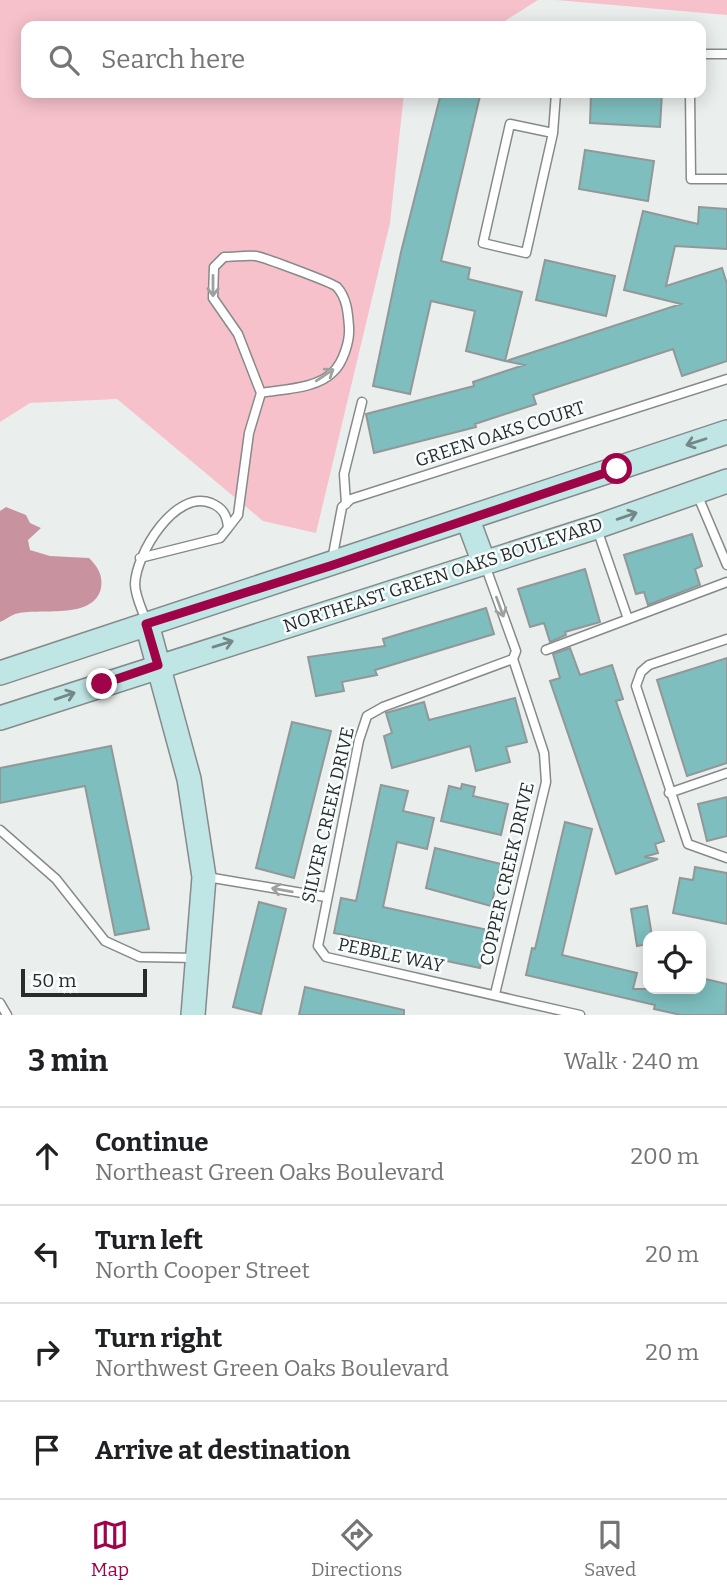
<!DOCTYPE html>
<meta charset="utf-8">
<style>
:root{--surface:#fff;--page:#f2f2f2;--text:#202124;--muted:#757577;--line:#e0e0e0;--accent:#9f0448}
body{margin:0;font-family:Bitter,serif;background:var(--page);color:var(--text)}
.controls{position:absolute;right:21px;bottom:21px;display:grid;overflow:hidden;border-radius:14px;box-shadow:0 4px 18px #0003}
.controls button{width:63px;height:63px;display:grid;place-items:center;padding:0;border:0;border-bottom:2px solid var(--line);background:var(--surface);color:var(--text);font:35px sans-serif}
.scale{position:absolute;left:21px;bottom:18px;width:126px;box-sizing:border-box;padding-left:7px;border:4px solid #2a2c2c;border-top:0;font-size:19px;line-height:24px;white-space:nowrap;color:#2a2c2c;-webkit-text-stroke:5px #f7fcfc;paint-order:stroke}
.stop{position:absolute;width:21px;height:21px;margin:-16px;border:5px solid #9f0448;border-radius:50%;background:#fff}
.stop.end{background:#9f0448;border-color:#fff;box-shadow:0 2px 7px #0008}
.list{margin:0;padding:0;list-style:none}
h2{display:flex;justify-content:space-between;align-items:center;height:91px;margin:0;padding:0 28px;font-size:30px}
h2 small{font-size:23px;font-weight:400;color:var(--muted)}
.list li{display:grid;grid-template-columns:46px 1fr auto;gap:21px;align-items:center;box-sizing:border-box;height:98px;padding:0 28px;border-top:2px solid var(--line)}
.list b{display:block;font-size:26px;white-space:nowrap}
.list p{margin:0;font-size:23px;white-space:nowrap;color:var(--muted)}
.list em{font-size:23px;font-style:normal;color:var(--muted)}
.icon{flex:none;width:38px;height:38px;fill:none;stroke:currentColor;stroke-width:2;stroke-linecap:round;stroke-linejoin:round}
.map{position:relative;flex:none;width:727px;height:1015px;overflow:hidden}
.search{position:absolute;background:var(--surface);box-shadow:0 4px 18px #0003;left:21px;right:21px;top:21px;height:77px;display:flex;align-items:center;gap:18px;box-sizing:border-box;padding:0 24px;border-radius:14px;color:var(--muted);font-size:26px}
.sheet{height:483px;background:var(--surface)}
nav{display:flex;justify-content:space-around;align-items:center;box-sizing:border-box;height:98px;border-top:2px solid var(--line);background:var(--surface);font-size:19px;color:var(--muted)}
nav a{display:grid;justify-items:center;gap:4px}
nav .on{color:var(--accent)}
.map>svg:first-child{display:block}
.green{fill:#f6c1cb}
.water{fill:#c8939e}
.building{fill:#7ebebe;stroke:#929797;stroke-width:2}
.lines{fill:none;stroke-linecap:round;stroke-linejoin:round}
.service-casing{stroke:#868a8a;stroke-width:11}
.secondary-casing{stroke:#868a8a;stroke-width:26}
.service{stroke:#fff;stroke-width:8}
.secondary{stroke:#bfe5e5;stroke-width:23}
.oneway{stroke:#9fa0a0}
.oneway2{stroke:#748888}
.route{stroke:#9f0448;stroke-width:9}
.labels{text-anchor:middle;stroke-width:5;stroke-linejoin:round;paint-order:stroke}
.street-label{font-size:18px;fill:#2a2c2c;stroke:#f7fcfc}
</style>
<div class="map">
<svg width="727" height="1015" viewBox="0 0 727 1015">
<rect width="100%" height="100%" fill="#eaefee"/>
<path class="green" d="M0,0h538l-41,26h-471v67h378l-14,130 -74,310 -53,-12 -146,-122 -87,4 -30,19z
M556,0h171v15z"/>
<path class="water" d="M6,507l20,8 4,8 11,5 -13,12 2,10 20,6 39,2c9,9 14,17 12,30 -7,33 -63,19 -86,26 -5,2 -10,6 -15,8v-111z"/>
<path class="building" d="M441,93l39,3 -39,165 29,7 -2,11 54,13 -17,69 -39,-10 9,-40 -44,-10 -21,93 -37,-8 28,-134z
M591,93h71l-2,34 -70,-4z
M585,150l69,11 -6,40 -69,-12z
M699,207l28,2v40l-52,-3 -9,40 56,-18 5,16v77l-45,15 -9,-27 -140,46 3,9 -61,20 1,3 -102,26 -8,-39 108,-28 -1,-4 51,-17 -18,-4 175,-57 -57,-14 19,-79 55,13z
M545,260l70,16 -9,40 -70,-16z
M692,534l10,32 -7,3 5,16 -52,20 -4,-13 -8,2 -12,-39z
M585,569l15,53 -35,10 1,3 -16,7 -6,-19 -14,4 -12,-38z
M486,608l8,26 -119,36 2,5 -35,7 2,9 -28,5 -8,-39 77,-11 -2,-7z
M570,648l10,27 32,-10 11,34 -7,2 48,140 -9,3 3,9 -14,4 14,2 -42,15 -66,-193 10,-3 -7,-24z
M727,658v105l-40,13 -30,-96z
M515,698l12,44 -21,5 4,15 -34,9 -6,-25 -78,22 -8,-32 8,-3 -6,-20 38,-11 5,18z
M292,722l39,9 -37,147 -38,-10z
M111,746l38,183 -34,6 -30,-149 -85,17v-35z
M462,784l13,3 -2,9 35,8 -7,31 -60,-14 8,-35 12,3z
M381,785l27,6 -5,20 31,7 -7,31 -30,-7 -14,65 105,23 -8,38 -105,-22 1,-4 -42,-9 7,-35 15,3z
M727,797v39l-20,5 -9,-37z
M565,822l27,7 -30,126 75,18 -4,16h68v-11l26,6 -1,31h-45l-27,-6 1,-4 -129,-30 6,-27 3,1z
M435,848l66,16 -10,42 -65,-18z
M695,867l32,6v51l-54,-11 7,-35 13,2z
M259,902l27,7 -25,105 -28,-7z
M647,906l5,30h-4v8l-11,2 -6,-37z
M305,987l99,23v5h-105z"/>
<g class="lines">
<g class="service-casing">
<path id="service" d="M701,54h26
M690,93l1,86h36
M553,133l-43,-9 -27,119 43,10 27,-120 3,-40
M697,494l30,71
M346,504l-2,-30 18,-72
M228,528l10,-13 11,-82 12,-40 -23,-59 -25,-36 1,-31 10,-10c10,0 22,-2 32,-1 7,1 77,27 81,31 10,11 11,26 12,40 1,14 -6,36 -16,45 -16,17 -51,17 -72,21
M597,529l31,90
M140,558l80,-20 8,-10c-1,-13 -5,-20 -17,-25 -36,-14 -75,51 -76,81 0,12 7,25 11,37
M332,560l10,-53 9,-8 376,-120
M485,565l31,86 -3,8 31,94 2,29 -51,212
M727,639l-78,26 -8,7 -5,14 52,158 39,14
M546,650l181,-68
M513,659l-130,48 -16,9 -8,24 -41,206 8,11 254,58
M669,793l58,-20
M0,830l56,49 49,62 35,16 57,1
M207,877l119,20
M0,1003l7,12"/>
</g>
<g class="secondary-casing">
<path id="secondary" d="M468,520l16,43
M147,624l42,155 15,98 -11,138
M0,673l727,-241
M0,718l596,-191 131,-46"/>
</g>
<use href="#service" class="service"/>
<use href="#secondary" class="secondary"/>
</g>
<defs><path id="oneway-shaft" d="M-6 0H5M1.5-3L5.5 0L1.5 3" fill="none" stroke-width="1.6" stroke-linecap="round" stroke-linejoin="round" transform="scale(1.75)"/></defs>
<g class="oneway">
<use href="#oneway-shaft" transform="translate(213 286) rotate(90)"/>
<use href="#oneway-shaft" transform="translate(325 375) rotate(-34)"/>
<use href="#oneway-shaft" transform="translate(500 607) rotate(70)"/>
<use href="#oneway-shaft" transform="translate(282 890) rotate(-170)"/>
</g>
<g class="oneway2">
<use href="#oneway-shaft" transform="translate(696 442) rotate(162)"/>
<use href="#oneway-shaft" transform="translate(627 516) rotate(-19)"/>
<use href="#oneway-shaft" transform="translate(223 644) rotate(-17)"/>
<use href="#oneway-shaft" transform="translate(65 696) rotate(-19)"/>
</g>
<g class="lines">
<path class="route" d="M102,684l56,-19 -12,-41 184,-58 287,-97"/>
</g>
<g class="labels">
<g class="street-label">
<text transform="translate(500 434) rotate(-18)" y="6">GREEN OAKS COURT</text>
<text transform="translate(443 575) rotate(-18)" y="6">NORTHEAST GREEN OAKS BOULEVARD</text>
<text transform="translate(328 815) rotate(-77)" y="6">SILVER CREEK DRIVE</text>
<text transform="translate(507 874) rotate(-77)" y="6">COPPER CREEK DRIVE</text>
<text transform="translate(391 955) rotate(12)" y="6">PEBBLE WAY</text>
</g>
</g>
</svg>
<div class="controls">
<button><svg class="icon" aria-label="locate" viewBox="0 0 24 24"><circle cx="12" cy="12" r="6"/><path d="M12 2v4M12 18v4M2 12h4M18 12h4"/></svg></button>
</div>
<div class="scale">50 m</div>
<div class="stop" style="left:617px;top:469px"></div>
<div class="stop end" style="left:102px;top:684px"></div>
<div class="search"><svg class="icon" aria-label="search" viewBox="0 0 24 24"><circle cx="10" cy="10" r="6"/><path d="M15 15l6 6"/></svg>Search here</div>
</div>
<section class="sheet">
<h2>3 min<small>Walk · 240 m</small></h2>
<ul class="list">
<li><svg class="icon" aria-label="ahead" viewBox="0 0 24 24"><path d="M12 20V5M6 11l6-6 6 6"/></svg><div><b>Continue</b><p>Northeast Green Oaks Boulevard</p></div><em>200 m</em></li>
<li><svg class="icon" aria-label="left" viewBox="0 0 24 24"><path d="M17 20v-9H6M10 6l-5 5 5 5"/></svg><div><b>Turn left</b><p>North Cooper Street</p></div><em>20 m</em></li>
<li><svg class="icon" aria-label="right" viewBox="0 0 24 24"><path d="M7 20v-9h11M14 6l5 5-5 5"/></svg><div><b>Turn right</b><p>Northwest Green Oaks Boulevard</p></div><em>20 m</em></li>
<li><svg class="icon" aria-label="arrive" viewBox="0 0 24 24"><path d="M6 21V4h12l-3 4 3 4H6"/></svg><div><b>Arrive at destination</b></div></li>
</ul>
</section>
<nav>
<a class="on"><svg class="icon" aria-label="map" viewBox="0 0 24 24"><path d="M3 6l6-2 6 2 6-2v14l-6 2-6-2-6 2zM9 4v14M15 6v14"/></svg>Map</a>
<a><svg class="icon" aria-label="directions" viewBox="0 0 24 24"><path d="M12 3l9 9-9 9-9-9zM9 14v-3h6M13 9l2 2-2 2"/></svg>Directions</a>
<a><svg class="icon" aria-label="saved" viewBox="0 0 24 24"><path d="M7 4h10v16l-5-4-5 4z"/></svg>Saved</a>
</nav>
